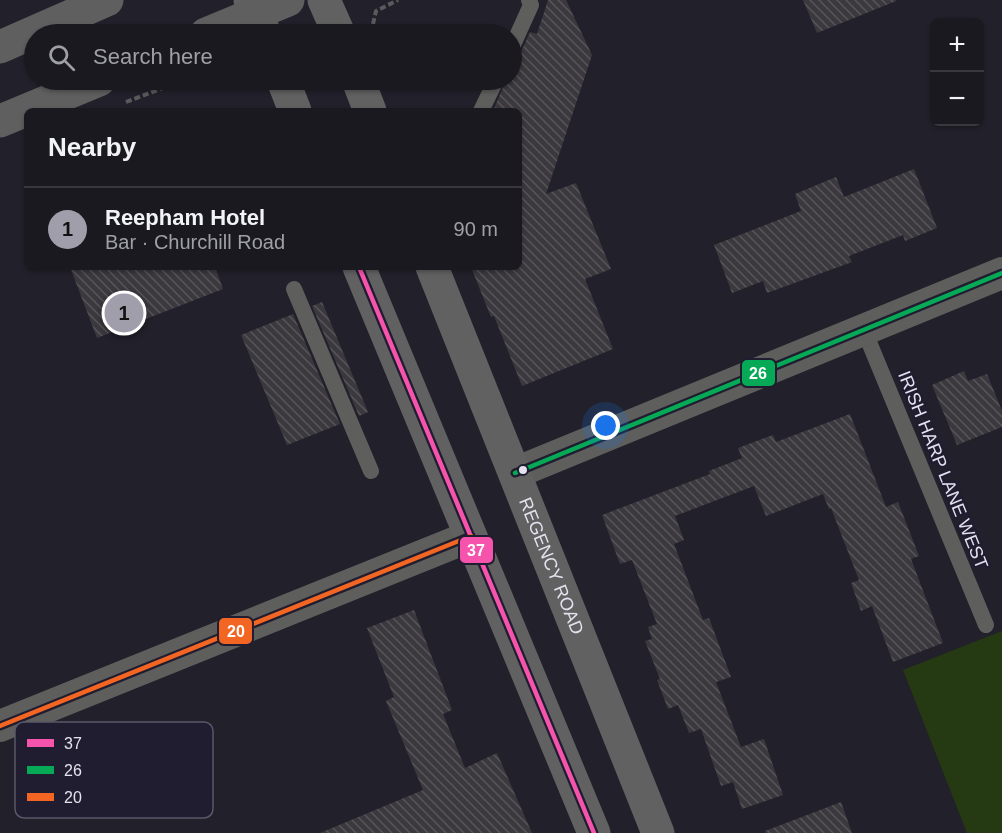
<!DOCTYPE html>
<meta charset="utf-8">
<style>
:root{--surface:#1a1920;--page:#232229;--text:#f1f3f6;--muted:#9fa0a5;--line:#38383e;--accent:#9f9eaa}
body{margin:0;font-family:Arial,sans-serif;background:var(--page);color:var(--text)}
.controls{position:absolute;right:18px;top:18px;display:grid;overflow:hidden;border-radius:9px;box-shadow:0 2px 4px #0004}
.controls button{width:54px;height:54px;display:grid;place-items:center;padding:0;border:0;border-bottom:2px solid var(--line);background:var(--surface);color:var(--text);font:30px sans-serif}
.you{position:absolute;left:606px;top:426px;width:21px;height:21px;margin:-15px;border:4px solid #fff;border-radius:50%;background:#1a73e8;box-shadow:0 0 0 9px #1a73e833}
.badge{display:grid;place-items:center;width:39px;height:39px;border-radius:50%;background:var(--accent);color:#111;font-size:20px;font-weight:700}
.pin{position:absolute;translate:-50% -50%;border:3px solid #fff;box-shadow:0 2px 6px #0006}
.list{margin:0;padding:0;list-style:none}
h2{display:flex;justify-content:space-between;align-items:center;height:78px;margin:0;padding:0 24px;font-size:26px}
h2 small{font-size:20px;font-weight:400;color:var(--muted)}
.list li{display:grid;grid-template-columns:39px 1fr auto;gap:18px;align-items:center;box-sizing:border-box;height:84px;padding:0 24px;border-top:2px solid var(--line)}
.list b{display:block;font-size:22px;white-space:nowrap}
.list p{margin:0;font-size:20px;white-space:nowrap;color:var(--muted)}
.list em{font-size:20px;font-style:normal;color:var(--muted)}
.icon{flex:none;width:33px;height:33px;fill:none;stroke:currentColor;stroke-width:2;stroke-linecap:round;stroke-linejoin:round}
.map{position:relative;flex:none;width:1002px;height:833px;overflow:hidden}
.search{position:absolute;background:var(--surface);box-shadow:0 2px 4px #0004;left:24px;top:24px;width:498px;height:66px;display:flex;align-items:center;gap:15px;box-sizing:border-box;padding:0 21px;border-radius:33px;color:var(--muted);font-size:22px}
.panel{position:absolute;background:var(--surface);box-shadow:0 2px 4px #0004;left:24px;top:108px;width:498px;height:162px;border-radius:9px}
.map>svg:first-child{display:block}
.green{fill:#253912}
.building{fill:url(#building-back-hatch)}
.lines{fill:none;stroke-linecap:round;stroke-linejoin:round}
.path{stroke:#5a5a5d;stroke-width:4;stroke-dasharray:6 3;stroke-linecap:butt}
.service{stroke:#5e5e5c;stroke-width:16}
.minor{stroke:#5e5e5c;stroke-width:32}
.secondary{stroke:#616161;stroke-width:33}
.primary{stroke:#5f5f60;stroke-width:33}
.bus-1-casing{stroke:#1f1d2f;stroke-width:9}
.bus-2-casing{stroke:#1f1d2f;stroke-width:9}
.bus-3-casing{stroke:#1f1d2f;stroke-width:9}
.bus-1{stroke:#f653ac;stroke-width:4.5}
.bus-2{stroke:#06aa56;stroke-width:4.5}
.bus-3{stroke:#f26522;stroke-width:4.5}
.bus-dot{fill:#e3e2ee;stroke:#1f1d2f;stroke-width:2}
.labels{text-anchor:middle;stroke-width:5;stroke-linejoin:round;paint-order:stroke}
.street-label{font-size:18px;fill:#e3e2ee;stroke:#1f1d2f}
.key{fill:#1f1d2f;stroke:#5a5868;stroke-width:1.5}
.key-label{font-size:16px;fill:#e3e2ee}
.line-badge{stroke:#1f1d2f;stroke-width:2}
.badge-label{font-size:16px;text-anchor:middle;font-weight:bold;fill:#fff}
</style>
<div class="map">
<svg width="1002" height="833" viewBox="0 0 1002 833">
<defs>
<pattern id="building-back-hatch" width="6" height="6" patternUnits="userSpaceOnUse" patternTransform="scale(1.5)"><rect width="6" height="6" fill="#3b383e"/><path d="M-1 5l2 2M0 0l6 6M5-1l2 2" fill="none" stroke="#57545a"/></pattern>
</defs>
<rect width="100%" height="100%" fill="#22212b"/>
<path class="green" d="M1002,631v202h-35l-64,-163z"/>
<path class="building" d="M548,0h18l26,55 -46,139 30,-11 35,86 -26,10 28,70 -91,37 -28,-70 -3,1 -20,-50h48v-156h-26l13,-31h6v-23l6,-1 3,-4 9,-20 7,2z
M803,0h93v1l-79,32z
M914,169l23,59 -32,13 -2,-6 -54,21 3,6 -85,31 -4,-12 -31,12 -18,-48 87,-34 -6,-17 41,-17 8,20z
M70,267h145l8,22 -126,49z
M322,302l46,110 -9,4 -47,-110z
M293,314l47,110 -53,21 -46,-110z
M964,371l4,10 19,-7 15,37v16l-45,18 -25,-60z
M850,414l36,93 12,-5 21,54 -8,3 32,84 -50,19 -21,-56 -11,5 -10,-28 8,-3 -28,-72 -2,1 -6,-15 -57,22 -12,-30 -79,30 9,24 -10,4 29,76 6,-2 22,59 -15,5 25,65 23,-8 19,56 -41,14 -9,-27 -12,4 -20,-57 -12,4 -11,-28 -10,4 -11,-29 3,-1 -15,-38 7,-2 -4,-12 9,-3 -25,-64 -12,4 -18,-49 108,-41 -1,-3 33,-13 -4,-10 35,-13 3,7z
M414,610l38,100 -9,4 22,54 32,-15 35,80h-212l103,-43 -37,-89 8,-4 -27,-69z
M841,802l11,31h-86l-1,-2z"/>
<g class="lines">
<path class="path" d="M373,24l3,-13 22,-11
M126,102l58,-22"/>
<path class="service" d="M512,47l19,-42 -2,-5
M481,111l15,-31
M294,289l77,182
M864,330l122,295"/>
<path class="minor" d="M515,473l487,-200
M0,726l471,-190"/>
<g class="secondary">
<path d="M250,0l15,34"/>
<path d="M324,0l15,34"/>
<path d="M283,80l12,31"/>
<path d="M358,80l12,31"/>
<path d="M359,267l235,566"/>
<path id="s1" d="M432,267l226,566"/>
</g>
<path class="primary" d="M206,34l82,-34
M0,47l107,-47
M0,121l99,-41"/>
<g class="bus-1-casing">
<path id="bus-1" d="M359,267l235,566"/>
</g>
<g class="bus-2-casing">
<path id="bus-2" d="M515,473l487,-200"/>
</g>
<g class="bus-3-casing">
<path id="bus-3" d="M0,726l471,-190"/>
</g>
<use href="#bus-1" class="bus-1"/>
<use href="#bus-2" class="bus-2"/>
<use href="#bus-3" class="bus-3"/>
</g>
<circle class="bus-dot" cx="523" cy="470" r="5"/>
<g class="labels">
<g class="street-label">
<text transform="translate(943 470) rotate(68)" y="6">IRISH HARP LANE WEST</text>
<text dy="6" stroke="none"><textPath href="#s1" startOffset="322">REGENCY ROAD</textPath></text>
</g>
</g>
<rect x="15" y="722" width="198" height="96" rx="9" class="key"/>
<rect x="27" y="739" width="27" height="8" fill="#f653ac"/>
<rect x="27" y="766" width="27" height="8" fill="#06aa56"/>
<rect x="27" y="793" width="27" height="8" fill="#f26522"/>
<g class="key-label">
<text x="64" y="749">37</text>
<text x="64" y="776">26</text>
<text x="64" y="803">20</text>
</g>
<g class="line-badge">
<rect x="741" y="359" width="35" height="28" rx="6" fill="#06aa56"/>
<rect x="459" y="536" width="35" height="28" rx="6" fill="#f653ac"/>
<rect x="218" y="617" width="35" height="28" rx="6" fill="#f26522"/>
</g>
<g class="badge-label">
<text x="758" y="379">26</text>
<text x="476" y="556">37</text>
<text x="236" y="637">20</text>
</g>
</svg>
<div class="controls">
<button>+</button>
<button>−</button>
</div>
<div class="you"></div>
<div class="pin badge" style="left:124px;top:313px">1</div>
<div class="search"><svg class="icon" aria-label="search" viewBox="0 0 24 24"><circle cx="10" cy="10" r="6"/><path d="M15 15l6 6"/></svg>Search here</div>
<section class="panel">
<h2>Nearby<small></small></h2>
<ul class="list">
<li><span class="badge">1</span><div><b>Reepham Hotel</b><p>Bar · Churchill Road</p></div><em>90 m</em></li>
</ul>
</section>
</div>
